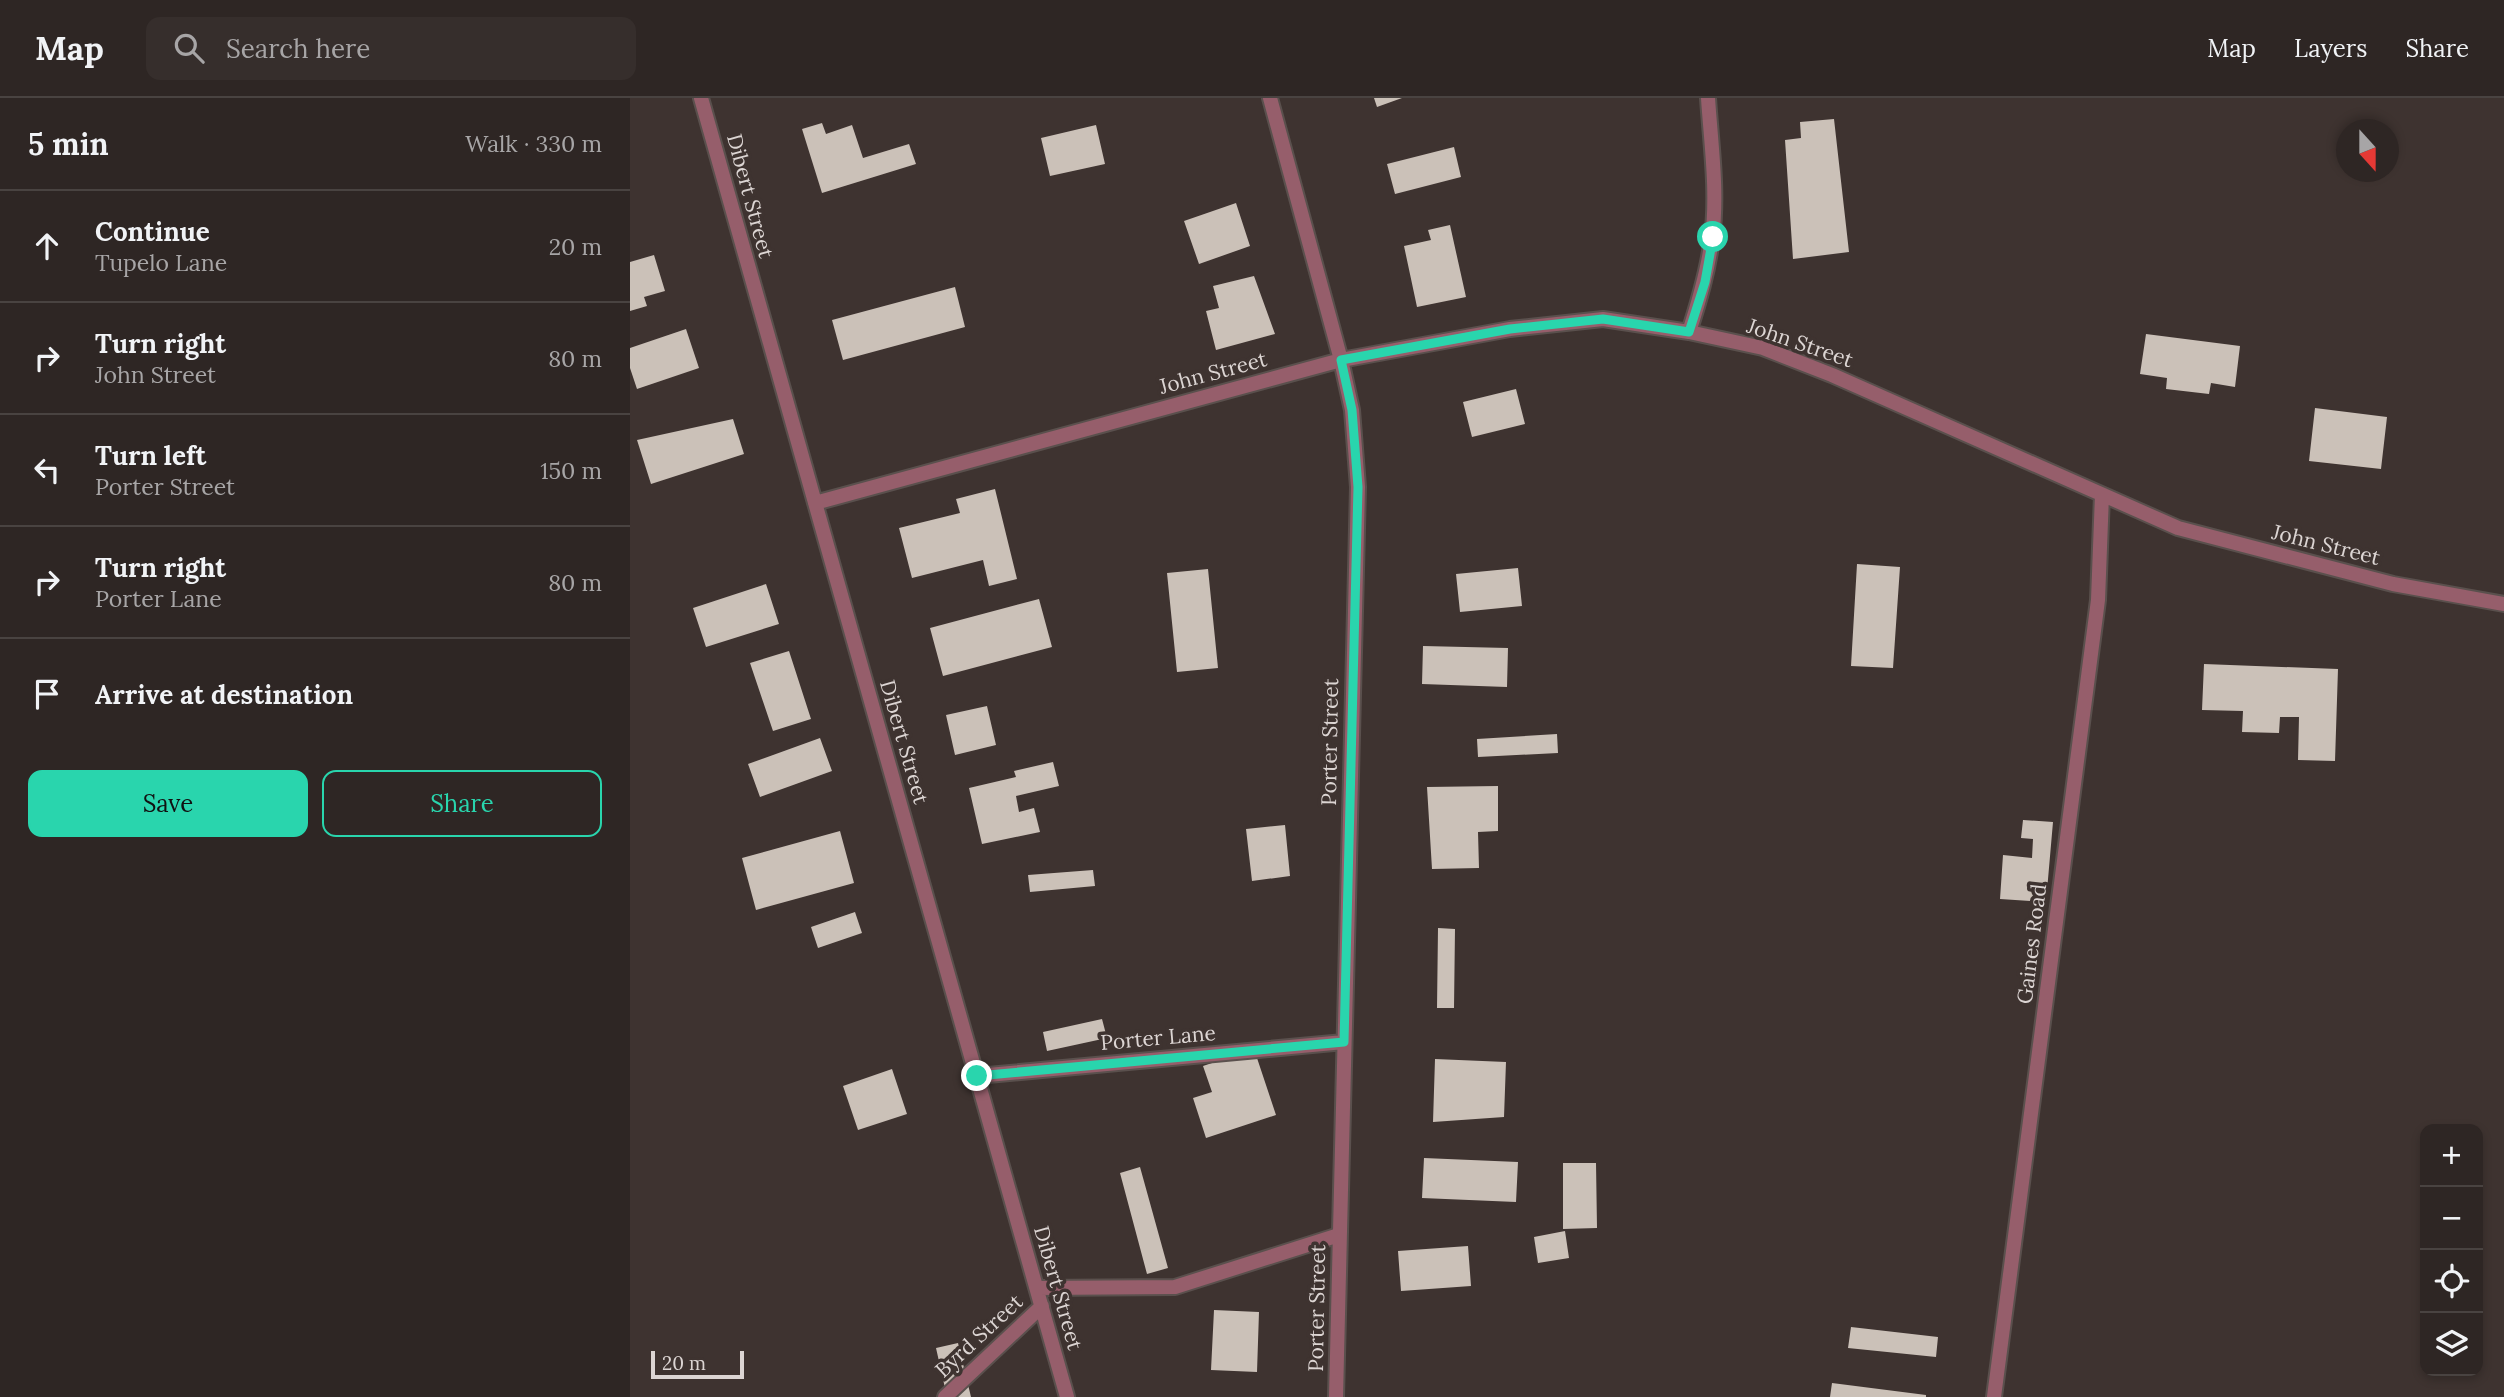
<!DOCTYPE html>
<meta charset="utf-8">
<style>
:root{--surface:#2e2624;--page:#362e2c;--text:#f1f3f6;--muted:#a7a5a6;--line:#494341;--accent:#29d5ad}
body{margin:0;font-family:Lora,serif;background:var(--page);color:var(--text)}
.controls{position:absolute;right:21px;bottom:21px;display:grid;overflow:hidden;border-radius:14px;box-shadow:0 4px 10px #0003}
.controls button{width:63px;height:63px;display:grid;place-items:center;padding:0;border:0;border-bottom:2px solid var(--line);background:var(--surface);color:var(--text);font:35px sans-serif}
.compass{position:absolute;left:1706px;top:21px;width:63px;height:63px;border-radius:50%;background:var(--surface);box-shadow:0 4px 10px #0003;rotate:159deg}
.scale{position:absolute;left:21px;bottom:18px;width:93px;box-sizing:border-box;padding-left:7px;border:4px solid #dcd5d3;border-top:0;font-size:19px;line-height:24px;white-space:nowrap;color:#dcd5d3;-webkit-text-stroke:5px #3e3330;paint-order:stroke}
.stop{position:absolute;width:21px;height:21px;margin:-16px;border:5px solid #29d5ad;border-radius:50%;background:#fff}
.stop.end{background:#29d5ad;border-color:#fff;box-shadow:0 2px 7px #0008}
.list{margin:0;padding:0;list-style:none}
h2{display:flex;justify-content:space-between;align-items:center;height:91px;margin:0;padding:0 28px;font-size:30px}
h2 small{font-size:23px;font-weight:400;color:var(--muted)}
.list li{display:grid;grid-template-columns:46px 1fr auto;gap:21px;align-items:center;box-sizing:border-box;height:112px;padding:0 28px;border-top:2px solid var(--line)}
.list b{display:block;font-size:26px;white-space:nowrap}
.list p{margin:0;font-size:23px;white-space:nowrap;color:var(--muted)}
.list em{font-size:23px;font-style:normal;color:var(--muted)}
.actions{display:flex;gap:14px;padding:21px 28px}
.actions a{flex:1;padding:16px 0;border:2px solid var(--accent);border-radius:14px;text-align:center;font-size:24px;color:var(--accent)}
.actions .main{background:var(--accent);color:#111}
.icon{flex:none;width:38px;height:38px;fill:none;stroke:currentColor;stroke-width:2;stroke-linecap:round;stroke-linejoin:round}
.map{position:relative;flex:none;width:1874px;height:1299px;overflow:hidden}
header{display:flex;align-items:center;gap:42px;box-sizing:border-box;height:98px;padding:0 35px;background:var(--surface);border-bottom:2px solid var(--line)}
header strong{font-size:33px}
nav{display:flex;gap:38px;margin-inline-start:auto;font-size:24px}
.search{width:490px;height:63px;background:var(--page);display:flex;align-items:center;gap:18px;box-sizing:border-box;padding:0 24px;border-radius:14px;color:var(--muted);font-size:26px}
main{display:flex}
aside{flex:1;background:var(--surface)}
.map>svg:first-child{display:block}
.building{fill:#cbc1b8}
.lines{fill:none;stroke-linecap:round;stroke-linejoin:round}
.street-casing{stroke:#5a504d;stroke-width:18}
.street{stroke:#965e6b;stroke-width:14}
.route{stroke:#29d5ad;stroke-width:9}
.labels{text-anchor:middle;stroke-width:7;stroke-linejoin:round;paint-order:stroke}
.street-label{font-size:21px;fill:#dcd5d3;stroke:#3e3330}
</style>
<header>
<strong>Map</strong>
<div class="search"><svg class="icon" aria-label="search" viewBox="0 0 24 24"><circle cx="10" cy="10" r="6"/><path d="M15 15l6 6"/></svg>Search here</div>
<nav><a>Map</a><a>Layers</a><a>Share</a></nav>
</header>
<main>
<aside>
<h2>5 min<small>Walk · 330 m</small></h2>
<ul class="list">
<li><svg class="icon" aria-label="ahead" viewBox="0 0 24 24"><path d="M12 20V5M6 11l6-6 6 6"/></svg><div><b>Continue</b><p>Tupelo Lane</p></div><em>20 m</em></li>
<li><svg class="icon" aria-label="right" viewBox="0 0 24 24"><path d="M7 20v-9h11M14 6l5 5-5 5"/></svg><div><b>Turn right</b><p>John Street</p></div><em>80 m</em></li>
<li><svg class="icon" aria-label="left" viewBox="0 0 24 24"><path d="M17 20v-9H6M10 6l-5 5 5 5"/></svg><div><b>Turn left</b><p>Porter Street</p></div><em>150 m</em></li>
<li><svg class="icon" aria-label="right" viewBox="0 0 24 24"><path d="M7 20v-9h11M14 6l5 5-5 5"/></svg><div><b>Turn right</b><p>Porter Lane</p></div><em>80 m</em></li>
<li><svg class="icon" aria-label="arrive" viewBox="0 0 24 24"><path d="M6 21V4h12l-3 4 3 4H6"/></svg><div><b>Arrive at destination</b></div></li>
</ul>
<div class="actions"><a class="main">Save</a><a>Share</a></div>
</aside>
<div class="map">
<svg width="1874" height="1299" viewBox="0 0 1874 1299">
<rect width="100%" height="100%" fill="#3e3330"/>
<path class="building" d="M744,0h28l-25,9z
M1204,21l15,133 -56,7 -8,-119 16,-2 -1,-16z
M192,25l4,11 26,-9 11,33 46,-14 7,20 -94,29 -20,-64z
M466,27l9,39 -55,12 -9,-38z
M824,49l7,30 -66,17 -8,-30z
M606,105l14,43 -51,18 -15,-43z
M820,127l16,72 -49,10 -13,-61 27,-6 -3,-10z
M24,157l11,36 -21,6 3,9 -17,5v-49z
M624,178l21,58 -59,16 -10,-39 13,-3 -6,-22z
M325,189l10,40 -122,33 -11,-40z
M56,231l13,39 -62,21 -7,-21v-20z
M1516,236l94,12 -5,41 -24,-4 -2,11 -43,-5 1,-11 -27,-4z
M886,291l9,35 -53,13 -9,-35z
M1685,310l72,9 -6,52 -72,-8z
M103,321l11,35 -93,30 -14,-44z
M365,391l22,90 -28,7 -6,-26 -71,18 -13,-50 61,-15 -4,-14z
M1227,466l43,3 -7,101 -42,-2z
M888,470l4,38 -62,6 -4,-38z
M578,471l10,99 -41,4 -10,-99z
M136,486l13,40 -73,23 -13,-39z
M409,501l13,48 -109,29 -13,-48z
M793,548l85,2 -1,39 -85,-3z
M159,553l22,68 -38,12 -23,-68z
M1574,566l134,5 -3,92 -37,-1 1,-43h-19l-1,16 -37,-1 1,-21 -41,-1z
M357,608l9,39 -41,10 -9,-40z
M927,636l1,19 -80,4 -1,-18z
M190,640l12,33 -72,26 -12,-33z
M423,664l6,24 -43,10 3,16 15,-4 6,24 -58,12 -13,-56 47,-11 -2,-6z
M868,688v45l-20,1 1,36 -47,1 -5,-82z
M1393,722l30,2 -7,80 -46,-3 3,-44 29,3 1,-19 -12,-1z
M655,727l5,51 -38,5 -6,-52z
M210,733l14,52 -98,27 -14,-52z
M463,772l2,16 -65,6 -2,-17z
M225,814l7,21 -44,15 -7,-21z
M808,830l17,1 -1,79h-17z
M472,921l5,19 -60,13 -4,-19z
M624,951l22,66 -70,23 -13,-40 19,-6 -9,-26z
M805,961l71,3 -2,55 -71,5z
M262,971l15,45 -49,16 -15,-44z
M794,1060l94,4 -2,40 -94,-4z
M933,1065h33l1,65 -34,1z
M510,1069l28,101 -21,6 -27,-101z
M935,1133l4,27 -31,5 -4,-26z
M838,1148l3,40 -70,5 -3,-40z
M584,1212l45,2 -2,60 -46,-2z
M1221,1229l87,10 -2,20 -88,-9z
M328,1245l13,54h-24l-11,-49z
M1202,1285l94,12v2h-96z"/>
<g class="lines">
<g class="street-casing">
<path id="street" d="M71,0l366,1299
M640,0l71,262 11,50 6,77 -22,910
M1059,234c10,-31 19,-61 23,-94 6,-46 -1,-94 -4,-140
M185,405l526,-143 169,-31 93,-10 86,13 74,16 69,27 346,153 215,56 111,20
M347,978l367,-34
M407,1190l138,-1 164,-52
M315,1299l97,-91
M1364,1299l104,-797 4,-105"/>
</g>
<use href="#street" class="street"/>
</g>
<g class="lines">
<path class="route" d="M347,978l367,-34 14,-555 -6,-77 -11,-50 169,-31 93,-10 86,13 16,-50 8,-45"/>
</g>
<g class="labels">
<g class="street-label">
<text transform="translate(120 98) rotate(75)" y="7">Dibert Street</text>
<text transform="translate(1170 245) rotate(19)" y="7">John Street</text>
<text transform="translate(583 275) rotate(-15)" y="7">John Street</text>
<text transform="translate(1696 447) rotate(14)" y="7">John Street</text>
<text transform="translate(274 644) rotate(74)" y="7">Dibert Street</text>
<text transform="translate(700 644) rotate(-89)" y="7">Porter Street</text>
<text transform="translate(1402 846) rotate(-83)" y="7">Gaines Road</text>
<text transform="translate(528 940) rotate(-5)" y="7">Porter Lane</text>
<text transform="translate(428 1190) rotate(74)" y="7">Dibert Street</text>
<text transform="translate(687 1210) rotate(-89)" y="7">Porter Street</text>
<text transform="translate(349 1238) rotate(-43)" y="7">Byrd Street</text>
</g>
</g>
</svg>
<div class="controls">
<button>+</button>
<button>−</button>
<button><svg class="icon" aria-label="locate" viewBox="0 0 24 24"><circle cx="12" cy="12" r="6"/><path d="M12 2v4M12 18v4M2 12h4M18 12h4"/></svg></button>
<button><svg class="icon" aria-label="layers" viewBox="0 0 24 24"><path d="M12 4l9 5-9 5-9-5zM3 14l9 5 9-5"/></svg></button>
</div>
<svg class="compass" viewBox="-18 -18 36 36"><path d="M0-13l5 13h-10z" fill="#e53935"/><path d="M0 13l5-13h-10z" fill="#a7a5a6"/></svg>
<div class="scale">20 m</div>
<div class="stop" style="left:1083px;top:139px"></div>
<div class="stop end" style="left:347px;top:978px"></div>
</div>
</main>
